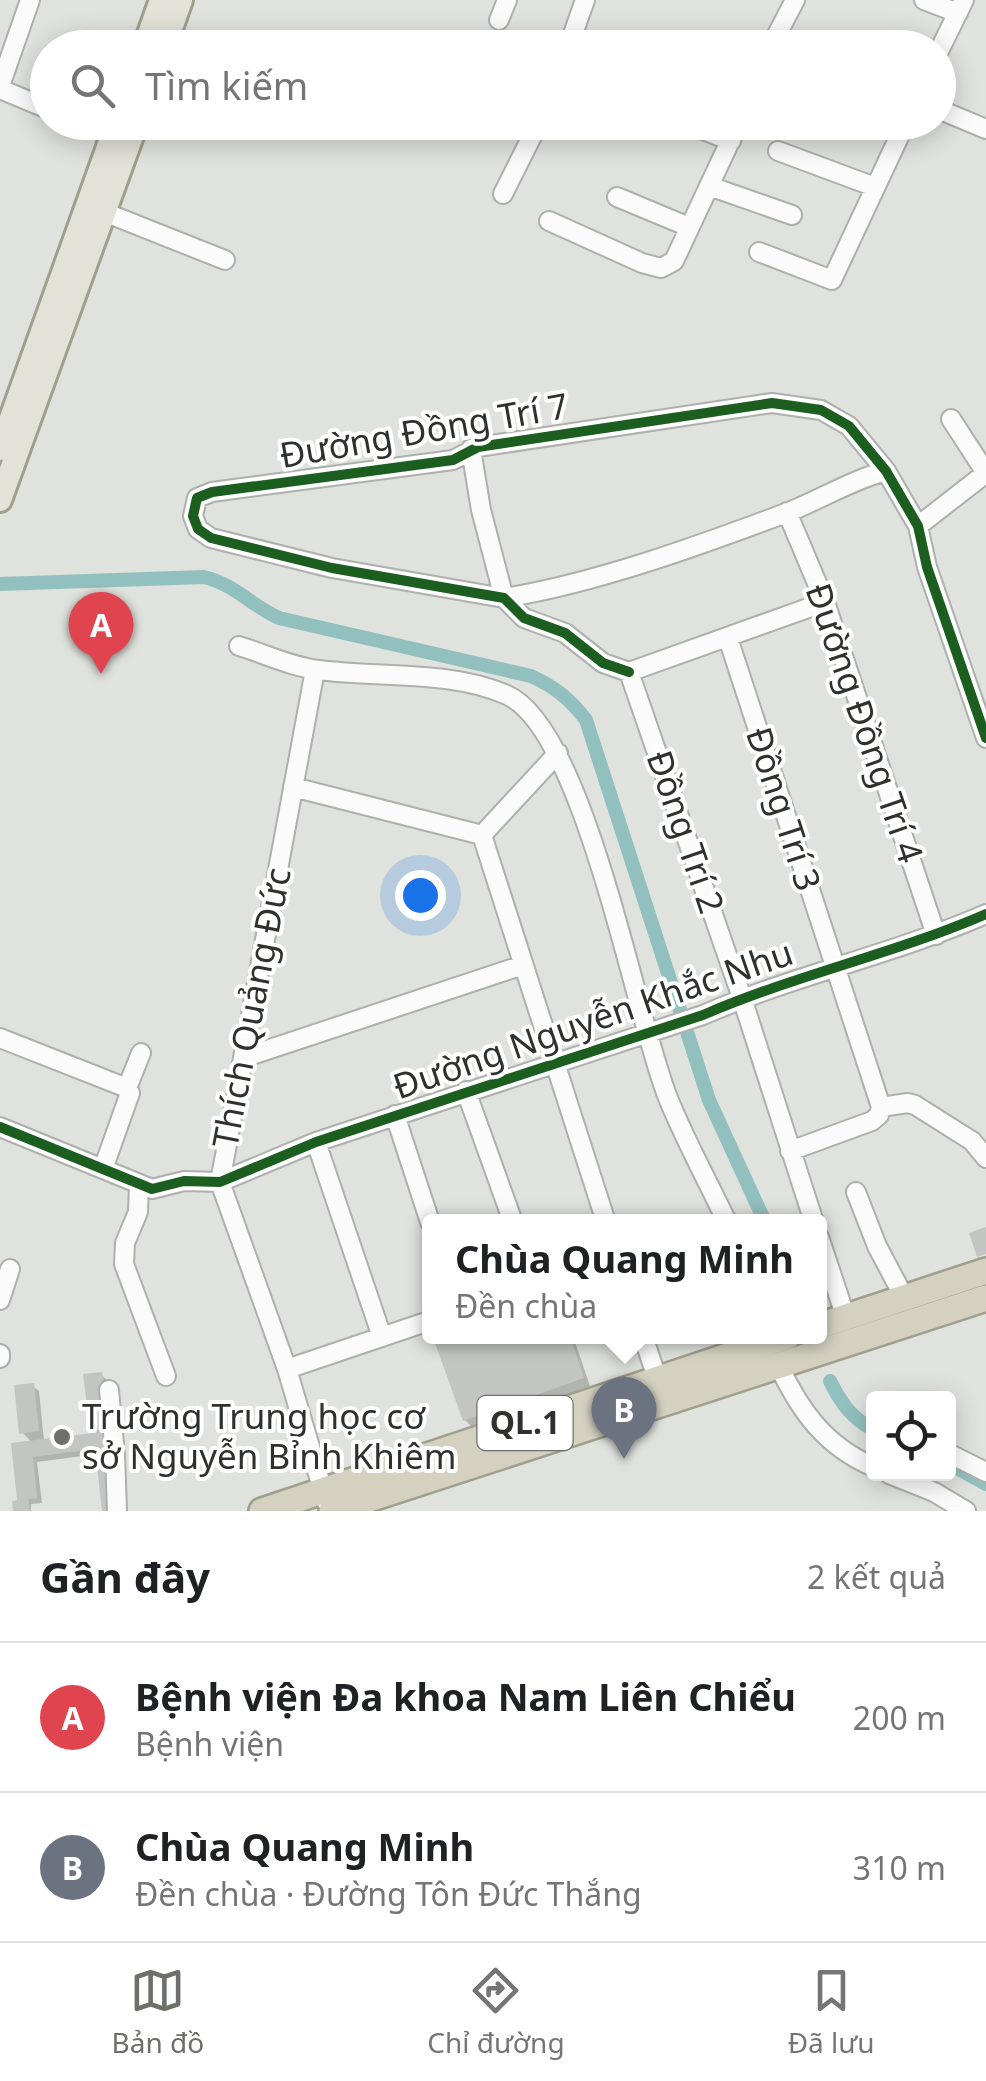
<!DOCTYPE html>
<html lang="vi">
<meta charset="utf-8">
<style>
:root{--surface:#fff;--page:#f6f6f6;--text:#202124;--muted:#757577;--line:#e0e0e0;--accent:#6d6f6b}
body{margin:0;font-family:"Noto Sans",sans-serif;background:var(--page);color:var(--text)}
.controls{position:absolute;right:30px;bottom:30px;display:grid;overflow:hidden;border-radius:10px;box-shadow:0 5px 25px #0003}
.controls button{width:90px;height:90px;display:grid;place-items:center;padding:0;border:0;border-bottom:2px solid var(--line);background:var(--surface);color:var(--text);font:50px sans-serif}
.you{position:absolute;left:420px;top:895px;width:35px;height:35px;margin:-25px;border:8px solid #fff;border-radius:50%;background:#1a73e8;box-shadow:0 0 0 15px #1a73e833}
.badge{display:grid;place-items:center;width:65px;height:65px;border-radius:50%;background:var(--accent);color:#fff;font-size:32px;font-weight:700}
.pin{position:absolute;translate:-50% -82px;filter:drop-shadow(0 2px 5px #0008)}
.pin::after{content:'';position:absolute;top:52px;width:35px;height:30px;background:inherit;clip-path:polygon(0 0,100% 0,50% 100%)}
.popup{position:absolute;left:422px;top:1214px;width:405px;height:130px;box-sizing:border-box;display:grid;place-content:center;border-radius:10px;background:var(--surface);filter:drop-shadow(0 2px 8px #0005);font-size:32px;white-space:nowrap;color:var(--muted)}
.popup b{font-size:38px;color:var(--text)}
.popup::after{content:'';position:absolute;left:50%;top:100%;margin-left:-20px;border:20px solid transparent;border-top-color:var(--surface)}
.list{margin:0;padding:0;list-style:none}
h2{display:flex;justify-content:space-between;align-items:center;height:130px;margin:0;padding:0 40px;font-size:42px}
h2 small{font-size:32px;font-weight:400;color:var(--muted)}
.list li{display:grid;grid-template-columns:65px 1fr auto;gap:30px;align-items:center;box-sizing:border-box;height:150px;padding:0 40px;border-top:2px solid var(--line)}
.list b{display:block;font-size:38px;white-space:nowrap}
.list p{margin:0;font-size:32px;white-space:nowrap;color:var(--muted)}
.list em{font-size:32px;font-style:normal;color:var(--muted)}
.icon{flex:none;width:55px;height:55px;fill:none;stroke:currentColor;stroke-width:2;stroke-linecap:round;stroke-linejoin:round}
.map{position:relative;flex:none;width:986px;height:1511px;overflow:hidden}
.search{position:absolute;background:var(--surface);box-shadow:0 5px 25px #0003;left:30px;right:30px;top:30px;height:110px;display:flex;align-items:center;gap:25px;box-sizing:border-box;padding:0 35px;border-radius:55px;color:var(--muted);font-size:38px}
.sheet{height:430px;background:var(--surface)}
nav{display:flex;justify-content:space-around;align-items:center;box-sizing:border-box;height:140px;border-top:2px solid var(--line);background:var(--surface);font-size:28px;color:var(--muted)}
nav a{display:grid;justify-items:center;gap:5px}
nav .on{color:var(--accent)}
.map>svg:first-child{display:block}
.shadow{fill:#0003}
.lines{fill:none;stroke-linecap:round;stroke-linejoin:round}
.canal{stroke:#92c0be;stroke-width:14}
.building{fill:#c2c5c2}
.minor-casing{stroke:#aeb0ad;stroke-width:22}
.major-casing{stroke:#a09e8c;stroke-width:28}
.highway-casing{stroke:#a09e8c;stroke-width:30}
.minor{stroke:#fafbfa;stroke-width:18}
.major{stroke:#e3e2d8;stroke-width:22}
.highway{stroke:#d4d1c1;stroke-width:25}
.cycleway-casing{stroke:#fff;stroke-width:16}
.cycleway{stroke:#1b5e20;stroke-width:10}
.poi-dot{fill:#6d6f6b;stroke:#fff;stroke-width:4}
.labels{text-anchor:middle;stroke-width:8;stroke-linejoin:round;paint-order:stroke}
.shield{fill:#fff;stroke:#6d6f6d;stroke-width:2.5}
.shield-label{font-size:32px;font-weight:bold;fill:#2f312e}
.street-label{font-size:35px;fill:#2f312e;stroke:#fff}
.poi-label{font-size:35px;fill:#2f312e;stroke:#fff;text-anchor:start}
</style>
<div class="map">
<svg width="986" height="1511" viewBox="0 0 986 1511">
<rect width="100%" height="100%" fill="#dfe2dd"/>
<path class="shadow" d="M462,1336h111l17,50 -117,42 -8,-8z
M101,1375l6,5 7,53 -9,78 -7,-57 -61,8 5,41 -11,1v7h-16l8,-9 9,-59 -10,-11 11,-46 6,5 5,50 54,-6 -5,-6z"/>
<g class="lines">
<path class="canal" d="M0,584l204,-7c30,7 48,29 75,41l252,58c24,11 39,23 55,44l123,380 56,122
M830,1381c11,22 21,37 44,49
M948,1463l38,21"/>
</g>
<path class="building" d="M986,1227v27l-9,3 -8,-24z
M454,1336h116l14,42 -121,43 -28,-78z
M102,1372l8,56 -20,3 -7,-57z
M34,1383l5,48 -20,3 -5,-49z
M109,1431l10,80h-17l-7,-62 -62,8 4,41 -9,1 2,12h-17l-1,-10 5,-1 -6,-57z"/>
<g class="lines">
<g class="minor-casing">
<path id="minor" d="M924,0l34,13
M499,20l8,-20
M568,48l17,-48
M770,48l25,-48
M938,53l26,-53
M0,86l30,-86
M0,89l48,20
M938,109l48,20
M79,122l33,13
M683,122l48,19
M778,151l97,36
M709,186l83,29
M503,194l36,-72
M617,197l72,30
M104,212l121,48
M549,221l93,42 19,5 13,-7 65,-139
M759,252l73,28 74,-158
M471,449l10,61 23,88
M787,512l38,90 111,333
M918,526l68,-53 -35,-54
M504,598c92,-15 194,-52 282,-85 34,-13 65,-33 100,-42
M728,638l153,469 -2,8 -7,6 -82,30
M239,646c26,8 53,21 80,24 61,8 131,0 188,25 78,35 127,318 161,403 17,42 39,82 59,124
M315,670l-95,512 67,187 39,132
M629,672l-26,-9 -38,-30 -41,-15 -20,-20 -172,-30 -121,-30 -13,-9 -5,-13 4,-18 15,-6 241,-32 25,-13 294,-44 49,7 28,16 37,45 32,55 9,41 59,171
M629,672l113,326 72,224
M629,672l196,-70
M293,787l189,48
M482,835l124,387
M482,835l76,-82
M0,1038l127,50 3,5 -27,76
M243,1058l280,-93
M127,1088l14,-35
M466,1091l47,131
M881,1107l27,-4 7,2 57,36 14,17
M395,1115l35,107
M0,1127l152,62 32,-8 36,1 96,-40 387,-127c92,-40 191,-61 283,-101
M316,1142l66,195
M139,1184l-1,28 -13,31 -1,21 42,112
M856,1192l21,54 28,53
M819,1237l27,81
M0,1300l10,-31
M643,1336l17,51
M0,1354v4
M779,1366c21,45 47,81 95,101
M287,1369l142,-48
M109,1390l6,64 2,57
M948,1453l38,19
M889,1474l45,18 32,19"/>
</g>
<g class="major-casing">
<path id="major" d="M144,48l17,-48
M164,48l17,-48
M0,449l117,-327
M0,500l137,-378"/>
</g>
<g class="highway-casing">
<path id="highway" d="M819,1326l167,-55
M262,1511l526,-175
M332,1511l654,-213"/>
</g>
<use href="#minor" class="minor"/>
<use href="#major" class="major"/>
<use href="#highway" class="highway"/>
<g class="cycleway-casing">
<path id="cycleway" d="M629,672l-26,-9 -38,-30 -41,-15 -20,-20 -172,-30 -121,-30 -13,-9 -5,-13 4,-18 15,-6 241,-32 25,-13 294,-44 49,7 28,16 37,45 32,55 9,41 59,171
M0,1127l152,62 32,-8 36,1 96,-40 387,-127c92,-40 191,-61 283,-101"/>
</g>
<use href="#cycleway" class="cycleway"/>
</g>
<circle class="poi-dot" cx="62" cy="1437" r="10"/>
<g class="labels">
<rect class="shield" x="477.5" y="1396" width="95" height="54" rx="8"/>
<g class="shield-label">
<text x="525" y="1434">QL.1</text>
</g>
<g class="street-label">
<text transform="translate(424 431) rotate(-10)" y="12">Đường Đồng Trí 7</text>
<text transform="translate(864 723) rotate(71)" y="12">Đường Đồng Trí 4</text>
<text transform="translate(783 809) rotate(72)" y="12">Đồng Trí 3</text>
<text transform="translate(685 832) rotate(71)" y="12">Đồng Trí 2</text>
<text transform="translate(252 1008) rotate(-79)" y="12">Thích Quảng Đức</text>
<text transform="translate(593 1020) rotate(-19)" y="12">Đường Nguyễn Khắc Nhu</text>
</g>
<g class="poi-label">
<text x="82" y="1429">Trường Trung học cơ<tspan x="82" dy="40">sở Nguyễn Bỉnh Khiêm</tspan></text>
</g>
</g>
</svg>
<div class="controls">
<button><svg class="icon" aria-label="locate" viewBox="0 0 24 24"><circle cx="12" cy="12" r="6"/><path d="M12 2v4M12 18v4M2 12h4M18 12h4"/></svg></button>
</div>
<div class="you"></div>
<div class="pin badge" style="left:101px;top:674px;background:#e0444e">A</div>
<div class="pin badge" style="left:624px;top:1459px;background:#6b7280">B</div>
<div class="popup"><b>Chùa Quang Minh</b>Đền chùa</div>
<div class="search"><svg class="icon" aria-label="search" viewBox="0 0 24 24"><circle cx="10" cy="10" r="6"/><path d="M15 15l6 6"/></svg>Tìm kiếm</div>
</div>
<section class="sheet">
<h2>Gần đây<small>2 kết quả</small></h2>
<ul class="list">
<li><span class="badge" style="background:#e0444e">A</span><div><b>Bệnh viện Đa khoa Nam Liên Chiểu</b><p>Bệnh viện</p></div><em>200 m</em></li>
<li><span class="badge" style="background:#6b7280">B</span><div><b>Chùa Quang Minh</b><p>Đền chùa · Đường Tôn Đức Thắng</p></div><em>310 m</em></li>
</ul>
</section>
<nav>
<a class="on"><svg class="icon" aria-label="map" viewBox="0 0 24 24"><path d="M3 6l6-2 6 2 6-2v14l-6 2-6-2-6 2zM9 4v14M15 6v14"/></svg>Bản đồ</a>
<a><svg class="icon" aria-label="directions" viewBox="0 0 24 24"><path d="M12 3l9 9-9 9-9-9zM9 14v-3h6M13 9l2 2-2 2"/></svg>Chỉ đường</a>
<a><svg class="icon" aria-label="saved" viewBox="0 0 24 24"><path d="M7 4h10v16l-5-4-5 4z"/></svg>Đã lưu</a>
</nav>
